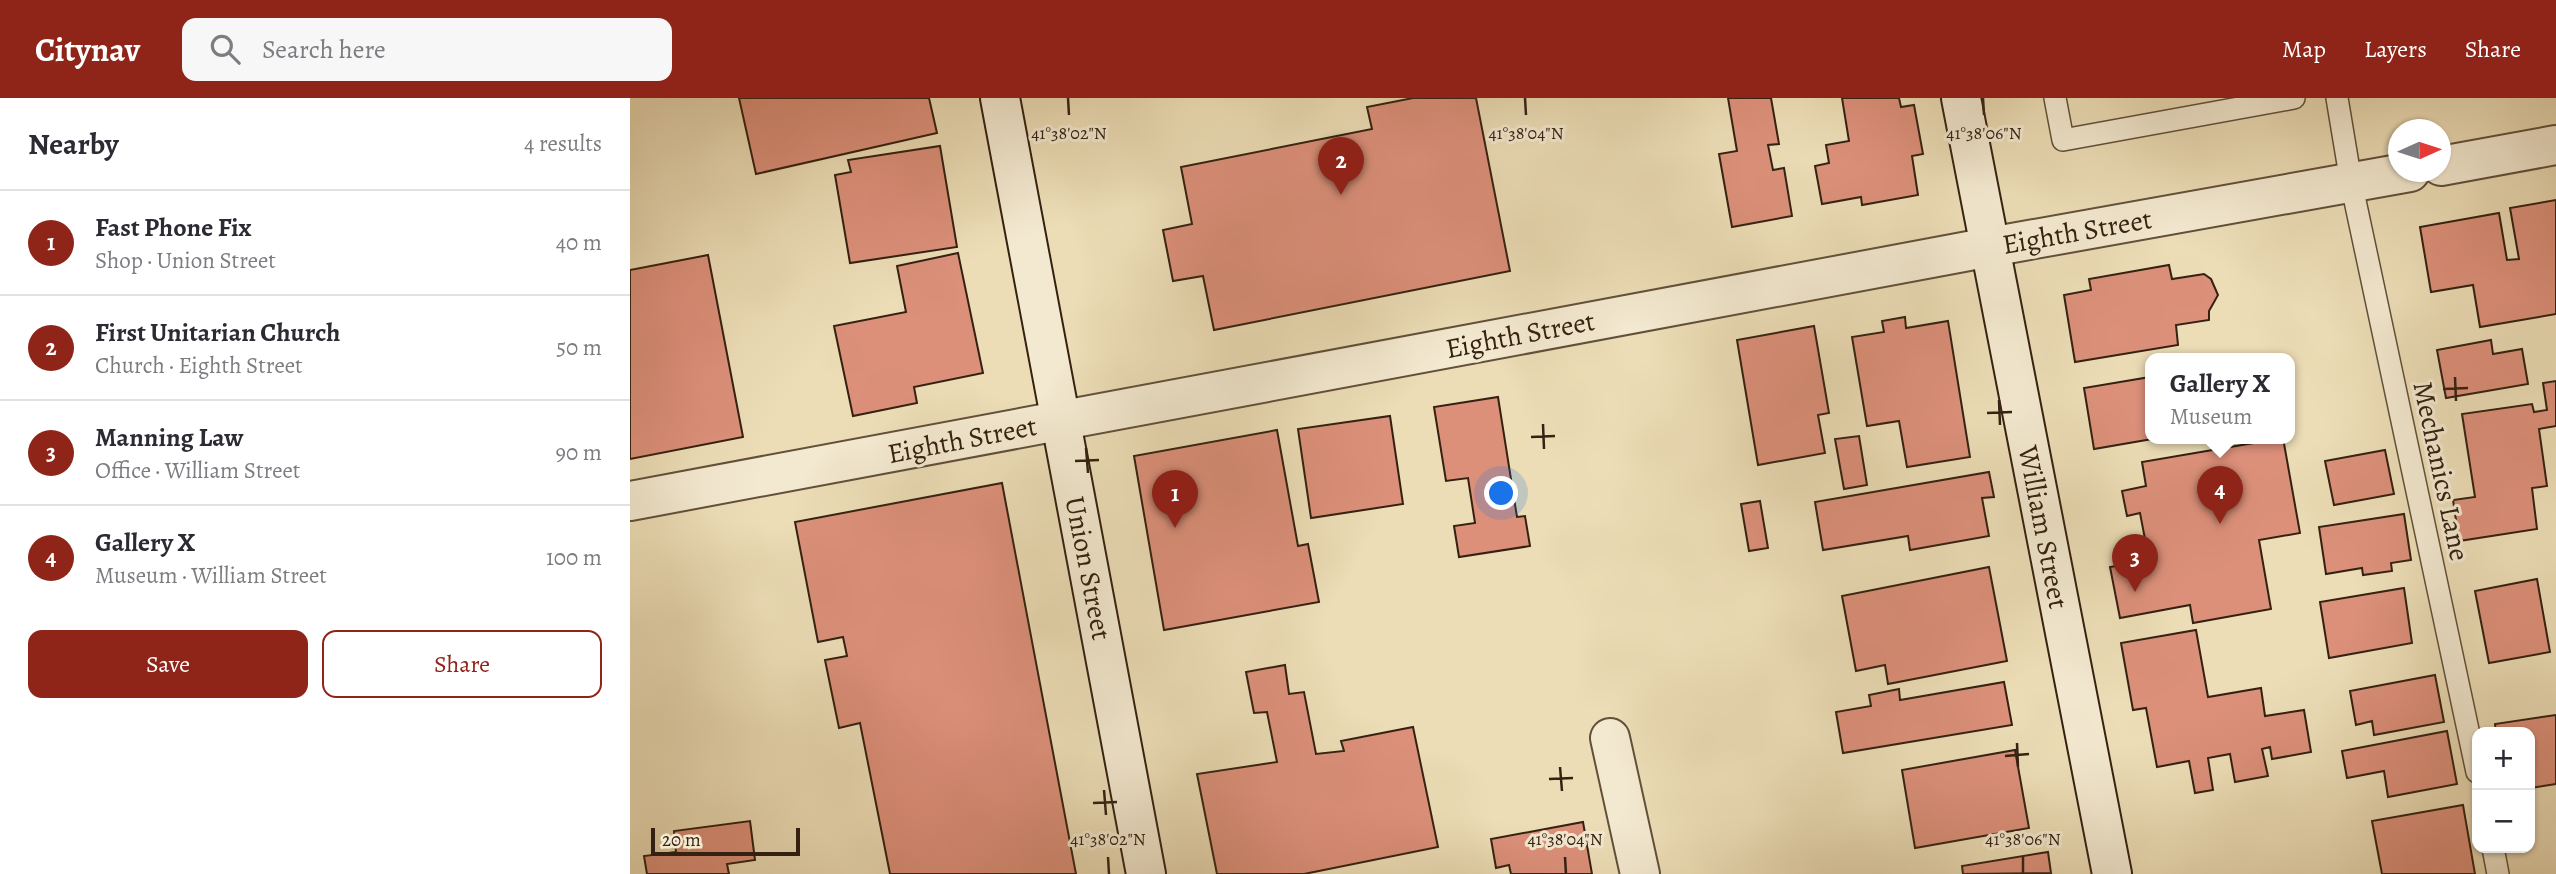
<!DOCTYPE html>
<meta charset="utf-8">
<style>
:root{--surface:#fff;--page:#f7f7f7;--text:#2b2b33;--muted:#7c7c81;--line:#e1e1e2;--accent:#8f2418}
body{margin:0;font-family:Alegreya,serif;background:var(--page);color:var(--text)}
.controls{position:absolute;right:21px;bottom:21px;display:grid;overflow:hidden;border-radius:14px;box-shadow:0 2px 5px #0004}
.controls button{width:63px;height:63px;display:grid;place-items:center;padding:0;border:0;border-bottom:2px solid var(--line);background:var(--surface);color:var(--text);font:35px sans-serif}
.compass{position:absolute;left:1758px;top:21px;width:63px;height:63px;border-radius:50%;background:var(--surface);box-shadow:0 2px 5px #0004;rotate:87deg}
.scale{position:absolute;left:21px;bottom:18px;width:149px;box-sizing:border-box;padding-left:7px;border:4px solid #342111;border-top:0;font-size:19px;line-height:24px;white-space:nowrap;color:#342111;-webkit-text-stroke:5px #f3e9d0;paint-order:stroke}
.you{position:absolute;left:872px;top:396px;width:24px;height:24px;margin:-18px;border:5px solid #fff;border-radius:50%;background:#1a73e8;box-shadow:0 0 0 10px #1a73e833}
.badge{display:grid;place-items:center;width:46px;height:46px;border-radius:50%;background:var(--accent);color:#fff;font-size:23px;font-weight:700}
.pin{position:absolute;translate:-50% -58px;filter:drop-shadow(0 2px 4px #0008)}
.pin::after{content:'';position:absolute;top:37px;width:24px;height:21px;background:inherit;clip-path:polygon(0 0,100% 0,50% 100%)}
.popup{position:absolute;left:1515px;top:255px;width:150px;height:91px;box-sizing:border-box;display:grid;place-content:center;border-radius:14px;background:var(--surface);filter:drop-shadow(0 2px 5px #0005);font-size:23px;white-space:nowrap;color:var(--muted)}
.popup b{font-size:26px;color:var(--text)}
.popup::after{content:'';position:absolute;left:50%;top:100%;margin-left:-14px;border:14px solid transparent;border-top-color:var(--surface)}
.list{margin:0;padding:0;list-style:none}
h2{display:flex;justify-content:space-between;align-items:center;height:91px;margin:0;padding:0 28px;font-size:30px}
h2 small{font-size:23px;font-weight:400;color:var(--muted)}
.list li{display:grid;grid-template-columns:46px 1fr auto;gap:21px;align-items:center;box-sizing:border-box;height:105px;padding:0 28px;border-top:2px solid var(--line)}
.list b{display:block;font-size:26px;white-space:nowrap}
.list p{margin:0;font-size:23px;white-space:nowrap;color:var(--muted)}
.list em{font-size:23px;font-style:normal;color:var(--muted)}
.actions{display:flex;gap:14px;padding:21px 28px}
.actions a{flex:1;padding:16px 0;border:2px solid var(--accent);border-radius:14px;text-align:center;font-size:24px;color:var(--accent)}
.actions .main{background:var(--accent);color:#fff}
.icon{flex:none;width:38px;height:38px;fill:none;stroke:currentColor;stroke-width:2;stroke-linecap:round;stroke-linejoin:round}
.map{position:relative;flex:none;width:1926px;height:776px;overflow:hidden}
header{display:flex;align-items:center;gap:42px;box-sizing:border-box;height:98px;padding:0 35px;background:var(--accent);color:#fff}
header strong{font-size:33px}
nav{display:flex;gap:38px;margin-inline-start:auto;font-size:24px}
.search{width:490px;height:63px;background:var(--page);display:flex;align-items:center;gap:18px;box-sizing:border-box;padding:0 24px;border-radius:14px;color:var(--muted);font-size:26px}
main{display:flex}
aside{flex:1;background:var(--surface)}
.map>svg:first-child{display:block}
.building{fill:#dc907a;stroke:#342111;stroke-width:2}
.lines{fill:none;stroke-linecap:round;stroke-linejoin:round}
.lane-casing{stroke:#62503a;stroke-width:24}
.street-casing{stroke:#62503a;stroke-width:42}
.secondary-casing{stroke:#342111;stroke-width:42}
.lane{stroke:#f3e9d0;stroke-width:21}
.street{stroke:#f3e9d0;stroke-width:38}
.secondary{stroke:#f3e9d0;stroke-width:38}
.ticks{fill:none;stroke:#342111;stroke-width:2.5}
.labels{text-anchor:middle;stroke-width:6;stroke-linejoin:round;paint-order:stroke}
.street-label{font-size:28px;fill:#342111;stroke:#f3e9d0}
.ticks-label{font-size:18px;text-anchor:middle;fill:#342111;stroke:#f3e9d0;stroke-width:6;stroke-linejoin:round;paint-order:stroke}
</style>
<header>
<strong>Citynav</strong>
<div class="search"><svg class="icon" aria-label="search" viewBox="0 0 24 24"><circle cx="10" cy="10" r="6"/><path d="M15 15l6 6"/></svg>Search here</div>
<nav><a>Map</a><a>Layers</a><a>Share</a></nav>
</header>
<main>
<aside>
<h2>Nearby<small>4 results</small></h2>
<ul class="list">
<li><span class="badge">1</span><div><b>Fast Phone Fix</b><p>Shop · Union Street</p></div><em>40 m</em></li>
<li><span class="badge">2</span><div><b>First Unitarian Church</b><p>Church · Eighth Street</p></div><em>50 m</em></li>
<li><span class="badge">3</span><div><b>Manning Law</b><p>Office · William Street</p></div><em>90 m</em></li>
<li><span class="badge">4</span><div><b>Gallery X</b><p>Museum · William Street</p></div><em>100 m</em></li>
</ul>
<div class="actions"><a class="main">Save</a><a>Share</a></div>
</aside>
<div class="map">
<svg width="1926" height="776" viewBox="0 0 1926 776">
<rect width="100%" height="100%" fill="#ecddb6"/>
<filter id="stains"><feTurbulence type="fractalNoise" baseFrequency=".00286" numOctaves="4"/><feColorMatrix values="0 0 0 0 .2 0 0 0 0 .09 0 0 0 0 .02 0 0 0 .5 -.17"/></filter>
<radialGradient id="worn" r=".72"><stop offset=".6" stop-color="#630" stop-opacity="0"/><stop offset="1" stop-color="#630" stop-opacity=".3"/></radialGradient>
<path class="building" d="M109,0h190l8,35 -181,41z
M783,0h63l34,173 -296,59 -11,-54 -30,5 -10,-51 29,-6 -11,-57 191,-38 -5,-22z
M1098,0h43l8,46 -11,1 5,25 11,-2 8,48 -60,11 -13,-73 18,-3z
M1212,0h57l2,9 13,-2 9,49 -11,2 6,39 -56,10 -1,-8 -39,7 -7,-38 14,-3 -3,-18 23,-4z
M310,48l17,101 -107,16 -15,-88 16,-3 -3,-12z
M1926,102v114l-76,13 -7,-42 -42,7 -11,-65 79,-14 8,47 12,-1 -9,-51z
M328,155l25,120 -69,14 3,16 -64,13 -19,-90 72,-14 -9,-46z
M78,157l35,182 -113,22v-189z
M1539,167l3,14 32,-5 7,5 7,16 -9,16v9l-33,5 2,20 -103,17 -11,-67 27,-5 -2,-11z
M1275,219l1,11 42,-7 22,136 -63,10 -8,-46 -32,5 -15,-89 32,-5 -2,-11z
M1184,228l15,87 -11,2 7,38 -67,12 -21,-125z
M1861,242l2,14 29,-5 6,35 -82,14 -9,-48z
M1520,279v61h8l-64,11 -10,-61z
M1926,283v45l-17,3 8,57 -15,2 5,41 -78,12 -6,-41 22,-3 -13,-83 70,-10 2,8 13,-2 -4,-27z
M868,299l19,120 8,-1 5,30 -71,11 -5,-31 21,-3 -7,-45 -22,3 -12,-74z
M760,318l13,88 -92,14 -13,-89z
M647,332l21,116 10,-2 11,58 -155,28 -30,-174z
M1229,338l8,49 -23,4 -9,-50z
M1653,340l17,95 -41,7 12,69 -78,14 -3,-18 -70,13 -10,-51 39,-7 -9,-47 -13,3 -5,-25 24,-5 -4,-24z
M1755,352l9,44 -60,11 -9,-44z
M1359,374l5,25 -12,1 7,38 -79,14 -2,-14 -85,14 -8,-48z
M372,385l74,391h-186l-30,-151 -21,5 -14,-68 22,-4 -4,-19 -25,5 -23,-120z
M1130,403l8,47 -19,3 -8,-47z
M1774,416l7,46 -20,3 1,8 -29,4 -1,-7 -36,6 -7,-47z
M1359,469l18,94 -119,23 -3,-19 -29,6 -14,-75z
M1907,481l13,73 -61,11 -14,-72z
M1774,490l8,55 -83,15 -9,-56z
M1566,532l12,67 53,-9 4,28 39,-6 7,42 -39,7 -2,-12 -8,2 6,27 -33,6 -5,-28 -22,4 5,32 -18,3 -6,-32 -32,6 -11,-59 -13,2 -12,-67z
M655,567l4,29 15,-2 12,62 28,-3 -3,-10 72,-14 25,120 -134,27h-87l-20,-100 80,-12 -10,-50 -13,1 -8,-41z
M1805,577l9,47 -70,13 -2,-14 -16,4 -6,-34z
M1374,584l8,43 -169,28 -7,-41 35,-6 -2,-11 30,-6 1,11z
M1926,617v69l-26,4v-56h-34l-1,-8z
M1817,633l10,53 -69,13 -4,-26 -37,7 -5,-27z
M1385,652l14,78 -114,20 -13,-78z
M1833,707l12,69h-93l-10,-53z
M120,723l5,39 -28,4 2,10h-82l-3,-18 32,-4 -2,-21z
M953,724l9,52h-81l-2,-9 -13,3 -5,-29z
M1418,754l3,21 -88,1 -1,-8z"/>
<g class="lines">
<g class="lane-casing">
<path id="lane" d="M1425,0l8,42 231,-42
M1707,0l14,84 126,590
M1863,750l5,26"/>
</g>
<g class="street-casing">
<path id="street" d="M1811,68l115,-21
M0,403l1360,-254 420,-75
M980,640l30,136"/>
</g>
<g class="secondary-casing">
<path id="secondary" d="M370,0l146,776
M1331,0l151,776"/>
</g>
<use href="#lane" class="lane"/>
<use href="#street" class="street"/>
<use href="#secondary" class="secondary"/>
</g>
<path class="ticks" d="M438,0l1,17M895,0l1,17M1353,0l1,17M1825,279l1,24M1813,291l25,-1M1369,302l1,25M1357,315l25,-1M913,326l1,25M901,339l24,-1M456,350l2,25M445,363l24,-1M1387,645l1,24M1375,658l24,-2M930,669l2,24M919,681l24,-1M474,692l2,25M463,705l24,-1M478,759l1,17M935,759l1,17M1393,759v17"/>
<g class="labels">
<g class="street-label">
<text transform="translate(1447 133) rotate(-10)" y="10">Eighth Street</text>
<text transform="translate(890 236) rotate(-11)" y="10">Eighth Street</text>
<text transform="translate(332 341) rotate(-11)" y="10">Eighth Street</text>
<text transform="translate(1812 373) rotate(78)" y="10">Mechanics Lane</text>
<text transform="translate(1414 429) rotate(79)" y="10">William Street</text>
<text transform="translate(459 470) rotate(79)" y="10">Union Street</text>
</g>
</g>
<g class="ticks-label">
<text x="439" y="41">41°38'02"N</text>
<text x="896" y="41">41°38'04"N</text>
<text x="1354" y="41">41°38'06"N</text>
<text x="478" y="747">41°38'02"N</text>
<text x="935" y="747">41°38'04"N</text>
<text x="1393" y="747">41°38'06"N</text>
</g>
<rect width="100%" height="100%" filter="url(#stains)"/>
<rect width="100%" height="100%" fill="url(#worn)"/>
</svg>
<div class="controls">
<button>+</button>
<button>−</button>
</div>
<svg class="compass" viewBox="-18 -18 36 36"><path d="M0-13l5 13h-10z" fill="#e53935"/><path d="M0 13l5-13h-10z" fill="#7c7c81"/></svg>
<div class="scale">20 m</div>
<div class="you"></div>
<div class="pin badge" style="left:545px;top:430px">1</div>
<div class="pin badge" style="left:711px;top:97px">2</div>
<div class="pin badge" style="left:1505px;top:494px">3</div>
<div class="pin badge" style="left:1590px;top:426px">4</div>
<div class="popup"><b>Gallery X</b>Museum</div>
</div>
</main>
